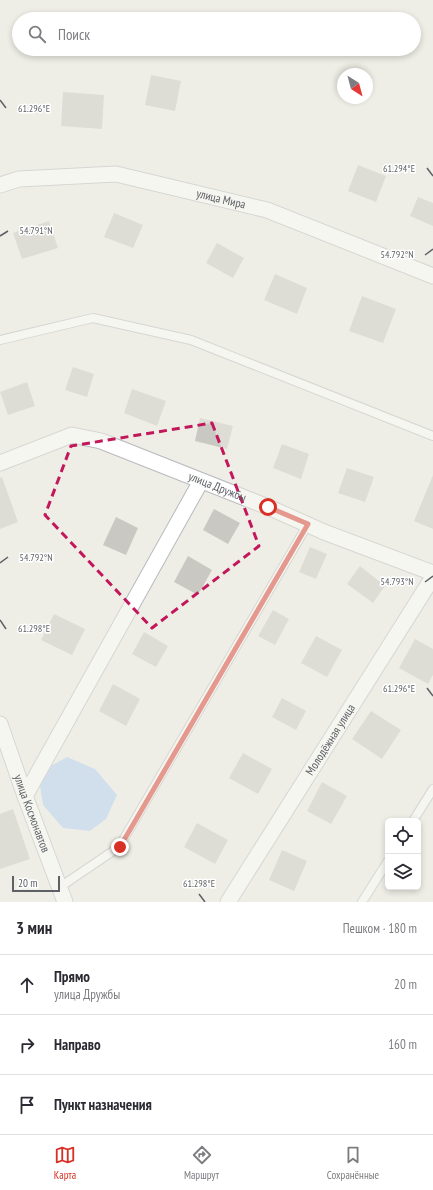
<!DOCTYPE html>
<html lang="ru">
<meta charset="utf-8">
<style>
:root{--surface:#fff;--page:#f2f2f3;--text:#2b2b33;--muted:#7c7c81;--line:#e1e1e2;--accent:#d93025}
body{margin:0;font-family:"PT Sans Narrow",sans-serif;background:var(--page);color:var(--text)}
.controls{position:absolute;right:12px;bottom:12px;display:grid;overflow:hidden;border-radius:6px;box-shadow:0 2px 6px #0003}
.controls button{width:36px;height:36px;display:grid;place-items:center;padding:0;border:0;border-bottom:1px solid var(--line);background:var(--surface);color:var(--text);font:20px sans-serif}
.compass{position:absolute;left:337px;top:68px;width:36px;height:36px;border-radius:50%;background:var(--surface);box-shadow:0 2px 6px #0003;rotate:144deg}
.scale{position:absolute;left:12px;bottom:10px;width:48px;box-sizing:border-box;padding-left:4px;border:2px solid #5d6065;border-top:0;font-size:11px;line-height:14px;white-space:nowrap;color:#5d6065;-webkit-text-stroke:3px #fff;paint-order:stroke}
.stop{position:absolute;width:12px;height:12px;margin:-9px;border:3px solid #d93025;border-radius:50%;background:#fff}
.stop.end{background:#d93025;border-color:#fff;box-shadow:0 1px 4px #0008}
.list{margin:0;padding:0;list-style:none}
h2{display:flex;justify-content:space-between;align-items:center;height:52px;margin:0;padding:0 16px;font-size:17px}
h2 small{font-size:13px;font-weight:400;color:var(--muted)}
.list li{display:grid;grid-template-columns:26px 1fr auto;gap:12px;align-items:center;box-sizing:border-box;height:60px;padding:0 16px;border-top:1px solid var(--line)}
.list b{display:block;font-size:15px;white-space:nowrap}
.list p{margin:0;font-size:13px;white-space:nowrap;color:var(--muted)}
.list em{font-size:13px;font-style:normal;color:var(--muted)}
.icon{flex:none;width:22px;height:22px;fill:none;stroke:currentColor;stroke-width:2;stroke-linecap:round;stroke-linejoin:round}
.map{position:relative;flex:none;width:433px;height:902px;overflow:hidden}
.search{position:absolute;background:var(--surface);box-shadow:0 2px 6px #0003;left:12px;right:12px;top:12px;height:44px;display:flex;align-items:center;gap:10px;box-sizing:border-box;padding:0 14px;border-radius:22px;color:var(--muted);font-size:15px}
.sheet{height:232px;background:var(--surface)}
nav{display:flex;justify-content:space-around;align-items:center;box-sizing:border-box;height:56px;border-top:1px solid var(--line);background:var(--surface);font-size:11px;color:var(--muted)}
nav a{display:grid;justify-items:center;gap:2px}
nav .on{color:var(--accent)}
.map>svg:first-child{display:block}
.water{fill:#adcdf7}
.building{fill:#cac8c2}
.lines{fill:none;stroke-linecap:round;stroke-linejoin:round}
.lane-casing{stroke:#b8babe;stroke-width:10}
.street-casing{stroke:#b8babe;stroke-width:17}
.lane{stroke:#fff;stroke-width:8}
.street{stroke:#fff;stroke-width:15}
.route{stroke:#d93025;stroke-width:5}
.marked{fill:none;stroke:#c2185b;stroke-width:3;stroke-dasharray:8 5;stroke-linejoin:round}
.ticks{fill:none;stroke:#5d6065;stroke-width:1.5}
.labels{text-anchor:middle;stroke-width:3;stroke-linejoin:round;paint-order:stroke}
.street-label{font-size:12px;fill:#5d6065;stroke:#fff}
.ticks-label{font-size:10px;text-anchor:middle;fill:#5d6065;stroke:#fff;stroke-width:3;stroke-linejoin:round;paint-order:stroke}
</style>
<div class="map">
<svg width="433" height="902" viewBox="0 0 433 902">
<rect width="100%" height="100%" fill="#eeeee6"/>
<path class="water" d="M67,757l28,12 22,26 -11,24 -16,12 -27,-3 -20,-23 -5,-32z"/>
<path class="building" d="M151,75l30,6 -6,30 -30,-6z
M63,92l41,3 -2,34 -41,-3z
M358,165l28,11 -10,26 -28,-11z
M418,197l15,6v23l-23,-10z
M114,213l29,12 -10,23 -29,-11z
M49,221l9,27 -36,11 -9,-26z
M217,243l27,15 -11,20 -27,-15z
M275,274l32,14 -10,26 -33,-14z
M362,296l34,13 -13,34 -34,-12z
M73,367l21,7 -7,23 -22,-7z
M27,382l8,24 -27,9 -8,-23z
M132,389l34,12 -9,25 -33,-13z
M200,418l33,8 -6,23 -32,-8z
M282,444l27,10 -8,25 -28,-11z
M347,468l27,9 -9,25 -27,-9z
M433,475v54l-19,-8z
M2,477l16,45 -18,7v-51z
M214,509l26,14 -12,21 -25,-14z
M116,517l22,11 -12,27 -23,-10z
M310,547l17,7 -11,25 -17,-7z
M188,556l24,14 -14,25 -24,-13z
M360,566l25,20 -12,17 -26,-19z
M273,610l16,9 -14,26 -17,-9z
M54,614l31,15 -13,26 -31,-15z
M144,632l24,14 -12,21 -24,-13z
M316,636l26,14 -15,27 -26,-14z
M415,639l18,10v26l-5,9 -29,-16z
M113,684l27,15 -14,27 -27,-15z
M282,698l24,13 -10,19 -24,-13z
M371,711l30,19 -19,29 -30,-20z
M243,753l29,16 -14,25 -29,-16z
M322,782l25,14 -16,28 -24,-13z
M13,809l17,50 -30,10v-55z
M197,823l31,17 -13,24 -31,-17z
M282,850l25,11 -13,30 -25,-11z"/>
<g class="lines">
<g class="lane-casing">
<path id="lane" d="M0,340l93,-22 98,22 242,96
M413,821l20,-32
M60,887l59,-40 189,-323
M362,902l26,-41"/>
</g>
<g class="street-casing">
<g id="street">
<path id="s1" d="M0,185l19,-6 97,-5 151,36 166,66"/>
<path id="s2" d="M0,463l72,-28 29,6 167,66 56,25 109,41"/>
<path id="s3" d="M0,724l25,72 40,106"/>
<path d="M25,796l176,-315"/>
<path id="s4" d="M228,902l205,-325"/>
</g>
</g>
<use href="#lane" class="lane"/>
<use href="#street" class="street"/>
</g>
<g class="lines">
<path class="route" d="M120,847l188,-323 -40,-17"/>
</g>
<path d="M0 0H433V902H0ZM212,423l47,123 -107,82 -107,-113 26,-69z" fill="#eeeee6" fill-opacity=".55" fill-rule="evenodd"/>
<path class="marked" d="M212,423l47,123 -107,82 -107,-113 26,-69z"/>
<path class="ticks" d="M0,100l6,8M427,168l6,8M0,236l8,-5M425,255l8,-6M0,563l8,-6M425,582l8,-6M0,620l6,9M427,688l6,8M199,894l6,8"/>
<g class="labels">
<g class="street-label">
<text dy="4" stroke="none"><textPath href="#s1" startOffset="225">улица Мира</textPath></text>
<text dy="4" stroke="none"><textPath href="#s2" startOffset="232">улица Дружбы</textPath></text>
<text dy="4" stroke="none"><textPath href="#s4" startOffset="192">Молодёжная улица</textPath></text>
<text dy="4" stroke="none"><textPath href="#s3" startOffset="95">улица Космонавтов</textPath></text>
</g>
</g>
<g class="ticks-label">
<text x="34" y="112">61.296°E</text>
<text x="399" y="172">61.294°E</text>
<text x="36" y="234">54.791°N</text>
<text x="397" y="258">54.792°N</text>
<text x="36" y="561">54.792°N</text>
<text x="397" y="585">54.793°N</text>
<text x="34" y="632">61.298°E</text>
<text x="399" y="692">61.296°E</text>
<text x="199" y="887">61.298°E</text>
</g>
</svg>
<div class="controls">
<button><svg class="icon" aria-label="locate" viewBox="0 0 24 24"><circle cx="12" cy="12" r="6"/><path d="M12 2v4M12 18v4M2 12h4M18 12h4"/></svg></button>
<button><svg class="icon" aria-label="layers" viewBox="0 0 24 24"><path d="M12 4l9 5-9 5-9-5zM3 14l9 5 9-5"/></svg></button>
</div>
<svg class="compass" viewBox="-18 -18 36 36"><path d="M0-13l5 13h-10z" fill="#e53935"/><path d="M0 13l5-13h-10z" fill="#7c7c81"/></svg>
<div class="scale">20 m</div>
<div class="stop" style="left:268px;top:507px"></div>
<div class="stop end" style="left:120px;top:847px"></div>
<div class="search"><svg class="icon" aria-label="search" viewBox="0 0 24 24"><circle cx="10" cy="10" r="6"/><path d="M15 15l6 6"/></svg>Поиск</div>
</div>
<section class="sheet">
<h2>3 мин<small>Пешком · 180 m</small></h2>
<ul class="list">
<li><svg class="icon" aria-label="ahead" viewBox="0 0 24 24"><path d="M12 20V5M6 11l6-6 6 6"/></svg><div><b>Прямо</b><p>улица Дружбы</p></div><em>20 m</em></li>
<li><svg class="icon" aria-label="right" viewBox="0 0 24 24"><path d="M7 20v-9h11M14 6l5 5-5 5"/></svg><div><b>Направо</b></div><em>160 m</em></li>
<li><svg class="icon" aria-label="arrive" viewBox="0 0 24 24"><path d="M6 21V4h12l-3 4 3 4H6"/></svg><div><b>Пункт назначения</b></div></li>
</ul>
</section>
<nav>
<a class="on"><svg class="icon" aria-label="map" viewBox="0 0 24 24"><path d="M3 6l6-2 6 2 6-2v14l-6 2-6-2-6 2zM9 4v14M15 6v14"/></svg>Карта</a>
<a><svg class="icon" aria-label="directions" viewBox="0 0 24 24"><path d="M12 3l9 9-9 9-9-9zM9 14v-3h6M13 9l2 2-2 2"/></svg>Маршрут</a>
<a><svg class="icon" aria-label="saved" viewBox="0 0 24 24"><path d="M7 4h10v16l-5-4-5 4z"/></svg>Сохранённые</a>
</nav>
